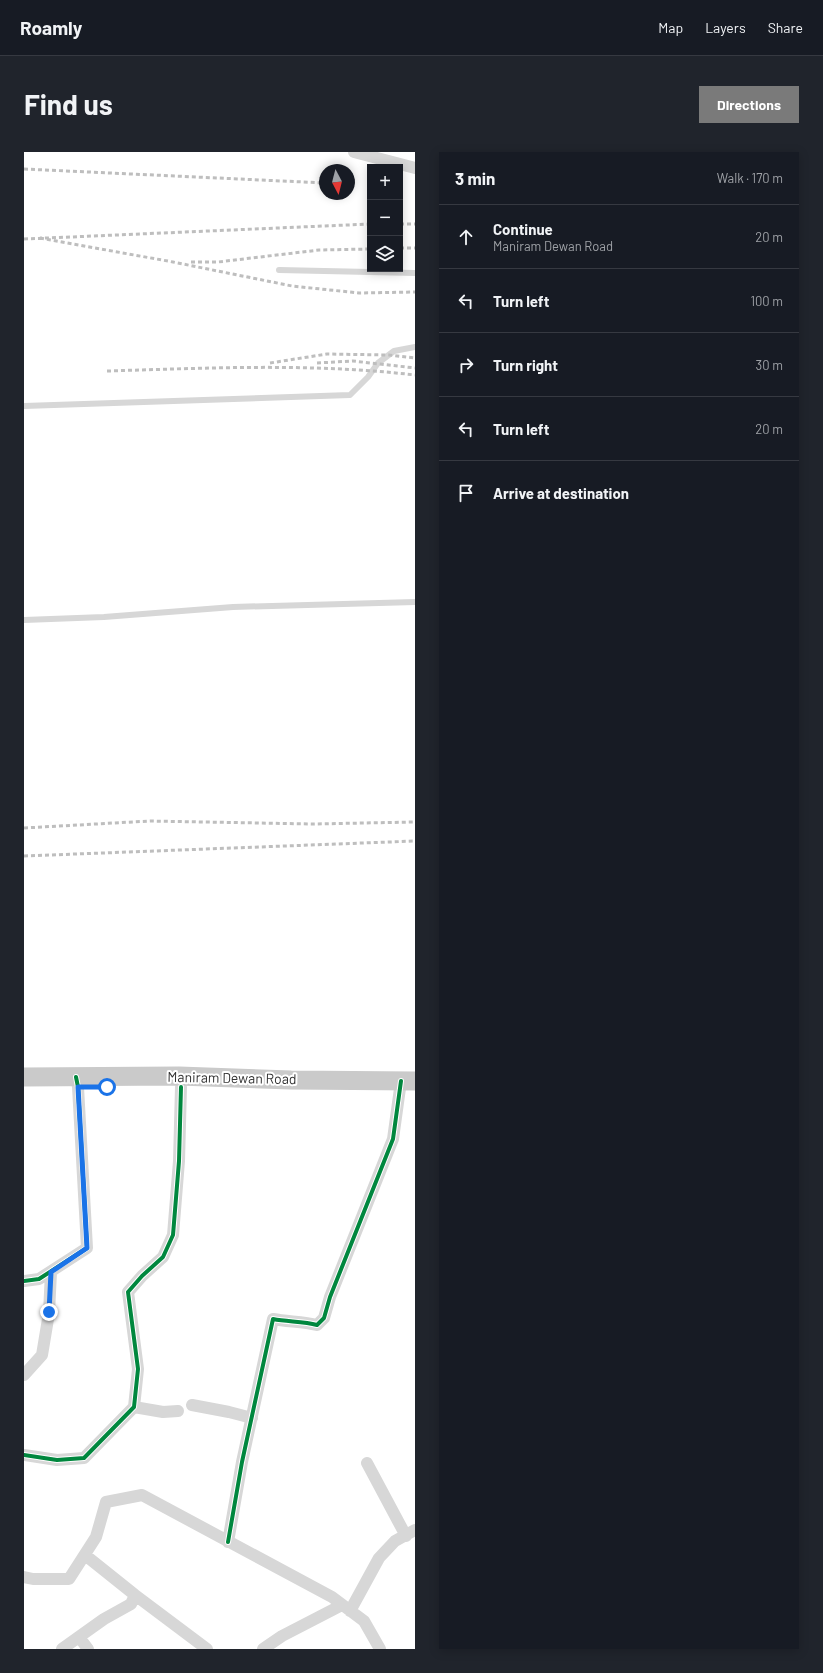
<!DOCTYPE html>
<meta charset="utf-8">
<style>
:root{--surface:#171b24;--page:#20242c;--text:#f1f3f6;--muted:#9ea1a6;--line:#363941;--accent:#7a7a7a}
body{margin:0;font-family:Barlow,sans-serif;background:var(--page);color:var(--text)}
.controls{position:absolute;right:12px;top:12px;display:grid;overflow:hidden;border-radius:0px;box-shadow:0 2px 10px #0003}
.controls button{width:36px;height:36px;display:grid;place-items:center;padding:0;border:0;border-bottom:1px solid var(--line);background:var(--surface);color:var(--text);font:20px sans-serif}
.compass{position:absolute;left:295px;top:12px;width:36px;height:36px;border-radius:50%;background:var(--surface);box-shadow:0 2px 10px #0003;rotate:173deg}
.stop{position:absolute;width:12px;height:12px;margin:-9px;border:3px solid #1a73e8;border-radius:50%;background:#fff}
.stop.end{background:#1a73e8;border-color:#fff;box-shadow:0 1px 4px #0008}
.list{margin:0;padding:0;list-style:none}
h2{display:flex;justify-content:space-between;align-items:center;height:52px;margin:0;padding:0 16px;font-size:17px}
h2 small{font-size:13px;font-weight:400;color:var(--muted)}
.list li{display:grid;grid-template-columns:26px 1fr auto;gap:12px;align-items:center;box-sizing:border-box;height:64px;padding:0 16px;border-top:1px solid var(--line)}
.list b{display:block;font-size:15px;white-space:nowrap}
.list p{margin:0;font-size:13px;white-space:nowrap;color:var(--muted)}
.list em{font-size:13px;font-style:normal;color:var(--muted)}
.icon{flex:none;width:22px;height:22px;fill:none;stroke:currentColor;stroke-width:2;stroke-linecap:round;stroke-linejoin:round}
.map{position:relative;flex:none;width:391px;height:1497px;overflow:hidden;border-radius:0px}
header{display:flex;align-items:center;gap:24px;box-sizing:border-box;height:56px;padding:0 20px;background:var(--surface);border-bottom:1px solid var(--line)}
header strong{font-size:19px}
nav{display:flex;gap:22px;margin-inline-start:auto;font-size:14px}
.intro{display:flex;align-items:center;justify-content:space-between;box-sizing:border-box;height:96px;padding:0 24px}
h1{margin:0;font-size:28px}
.button{padding:10px 18px;border-radius:0px;background:var(--accent);color:#fff;font-size:14px;font-weight:700}
main{display:flex;gap:24px;padding:0 24px}
aside{flex:1;background:var(--surface);border-radius:0px;box-shadow:0 2px 10px #0003}
.map>svg:first-child{display:block}
.lines{fill:none;stroke-linecap:round;stroke-linejoin:round}
.service{stroke:#d7d7d7;stroke-width:6}
.minor{stroke:#d7d7d7;stroke-width:12}
.primary{stroke:#cacaca;stroke-width:19}
.rail{stroke:#bebebe;stroke-width:3;stroke-dasharray:4 3;stroke-linecap:butt}
.cycleway-casing{stroke:#fff;stroke-width:6}
.cycleway{stroke:#00873e;stroke-width:4}
.route{stroke:#1a73e8;stroke-width:5}
.labels{text-anchor:middle;stroke-width:4;stroke-linejoin:round;paint-order:stroke}
.street-label{font-size:14px;fill:#333;stroke:#fff}
</style>
<header>
<strong>Roamly</strong>
<nav><a>Map</a><a>Layers</a><a>Share</a></nav>
</header>
<div class="intro"><h1>Find us</h1><a class="button">Directions</a></div>
<main>
<div class="map">
<svg width="391" height="1497" viewBox="0 0 391 1497">
<rect width="100%" height="100%" fill="#fff"/>
<g class="lines">
<path class="service" d="M255,118l136,3
M0,254l326,-11 18,-18 10,-14 16,-12 21,-4
M0,468l80,-3 129,-10 182,-5"/>
<path class="minor" d="M330,0l61,16
M0,1129l15,-2 48,-31 -9,-161 -2,-10
M0,1223l18,-20 7,-42 2,-41
M168,1253l37,7 23,6
M110,1255l29,5 15,-1
M0,1303l33,5 27,-2 50,-51 4,-38 -10,-77 14,-16 21,-19 10,-22 6,-74 2,-74
M343,1311l39,73
M204,1390l14,-80 31,-143c15,3 30,2 44,6l7,-7 6,-21 63,-158 8,-58
M61,1403l50,40 72,54
M0,1425l9,2h36l27,-42 10,-35 36,-7 190,102 32,24 16,28
M326,1459l29,-53 16,-17 20,-11
M55,1485l9,12
M38,1497l42,-30 27,-15 4,-9
M239,1497l19,-13 60,-31"/>
<path class="primary" d="M0,925l155,-1 112,4 124,1"/>
<path class="rail" d="M0,17l301,14
M376,72h15
M16,86l133,24 119,24 67,7 56,-1
M0,87l346,-15
M376,96h15
M167,110h27l101,-12 51,-1
M246,211l57,-9 62,1 26,3
M293,211l36,-2 62,7
M83,219c103,-3 206,-8 308,4
M0,676l126,-7 163,3 102,-2
M0,704l391,-15"/>
<g class="cycleway-casing">
<path id="cycleway" d="M0,1129l15,-2 48,-31 -9,-161 -2,-10
M0,1303l33,5 27,-2 50,-51 4,-38 -10,-77 14,-16 21,-19 10,-22 6,-74 2,-74
M204,1390l14,-80 31,-143c15,3 30,2 44,6l7,-7 6,-21 63,-158 8,-58"/>
</g>
<use href="#cycleway" class="cycleway"/>
</g>
<g class="lines">
<path class="route" d="M25,1160l2,-40 36,-24 -9,-161h29"/>
</g>
<g class="labels">
<g class="street-label">
<text transform="translate(208 926) rotate(1)" y="5">Maniram Dewan Road</text>
</g>
</g>
</svg>
<div class="controls">
<button>+</button>
<button>−</button>
<button><svg class="icon" aria-label="layers" viewBox="0 0 24 24"><path d="M12 4l9 5-9 5-9-5zM3 14l9 5 9-5"/></svg></button>
</div>
<svg class="compass" viewBox="-18 -18 36 36"><path d="M0-13l5 13h-10z" fill="#e53935"/><path d="M0 13l5-13h-10z" fill="#9ea1a6"/></svg>
<div class="stop" style="left:83px;top:935px"></div>
<div class="stop end" style="left:25px;top:1160px"></div>
</div>
<aside>
<h2>3 min<small>Walk · 170 m</small></h2>
<ul class="list">
<li><svg class="icon" aria-label="ahead" viewBox="0 0 24 24"><path d="M12 20V5M6 11l6-6 6 6"/></svg><div><b>Continue</b><p>Maniram Dewan Road</p></div><em>20 m</em></li>
<li><svg class="icon" aria-label="left" viewBox="0 0 24 24"><path d="M17 20v-9H6M10 6l-5 5 5 5"/></svg><div><b>Turn left</b></div><em>100 m</em></li>
<li><svg class="icon" aria-label="right" viewBox="0 0 24 24"><path d="M7 20v-9h11M14 6l5 5-5 5"/></svg><div><b>Turn right</b></div><em>30 m</em></li>
<li><svg class="icon" aria-label="left" viewBox="0 0 24 24"><path d="M17 20v-9H6M10 6l-5 5 5 5"/></svg><div><b>Turn left</b></div><em>20 m</em></li>
<li><svg class="icon" aria-label="arrive" viewBox="0 0 24 24"><path d="M6 21V4h12l-3 4 3 4H6"/></svg><div><b>Arrive at destination</b></div></li>
</ul>
</aside>
</main>
